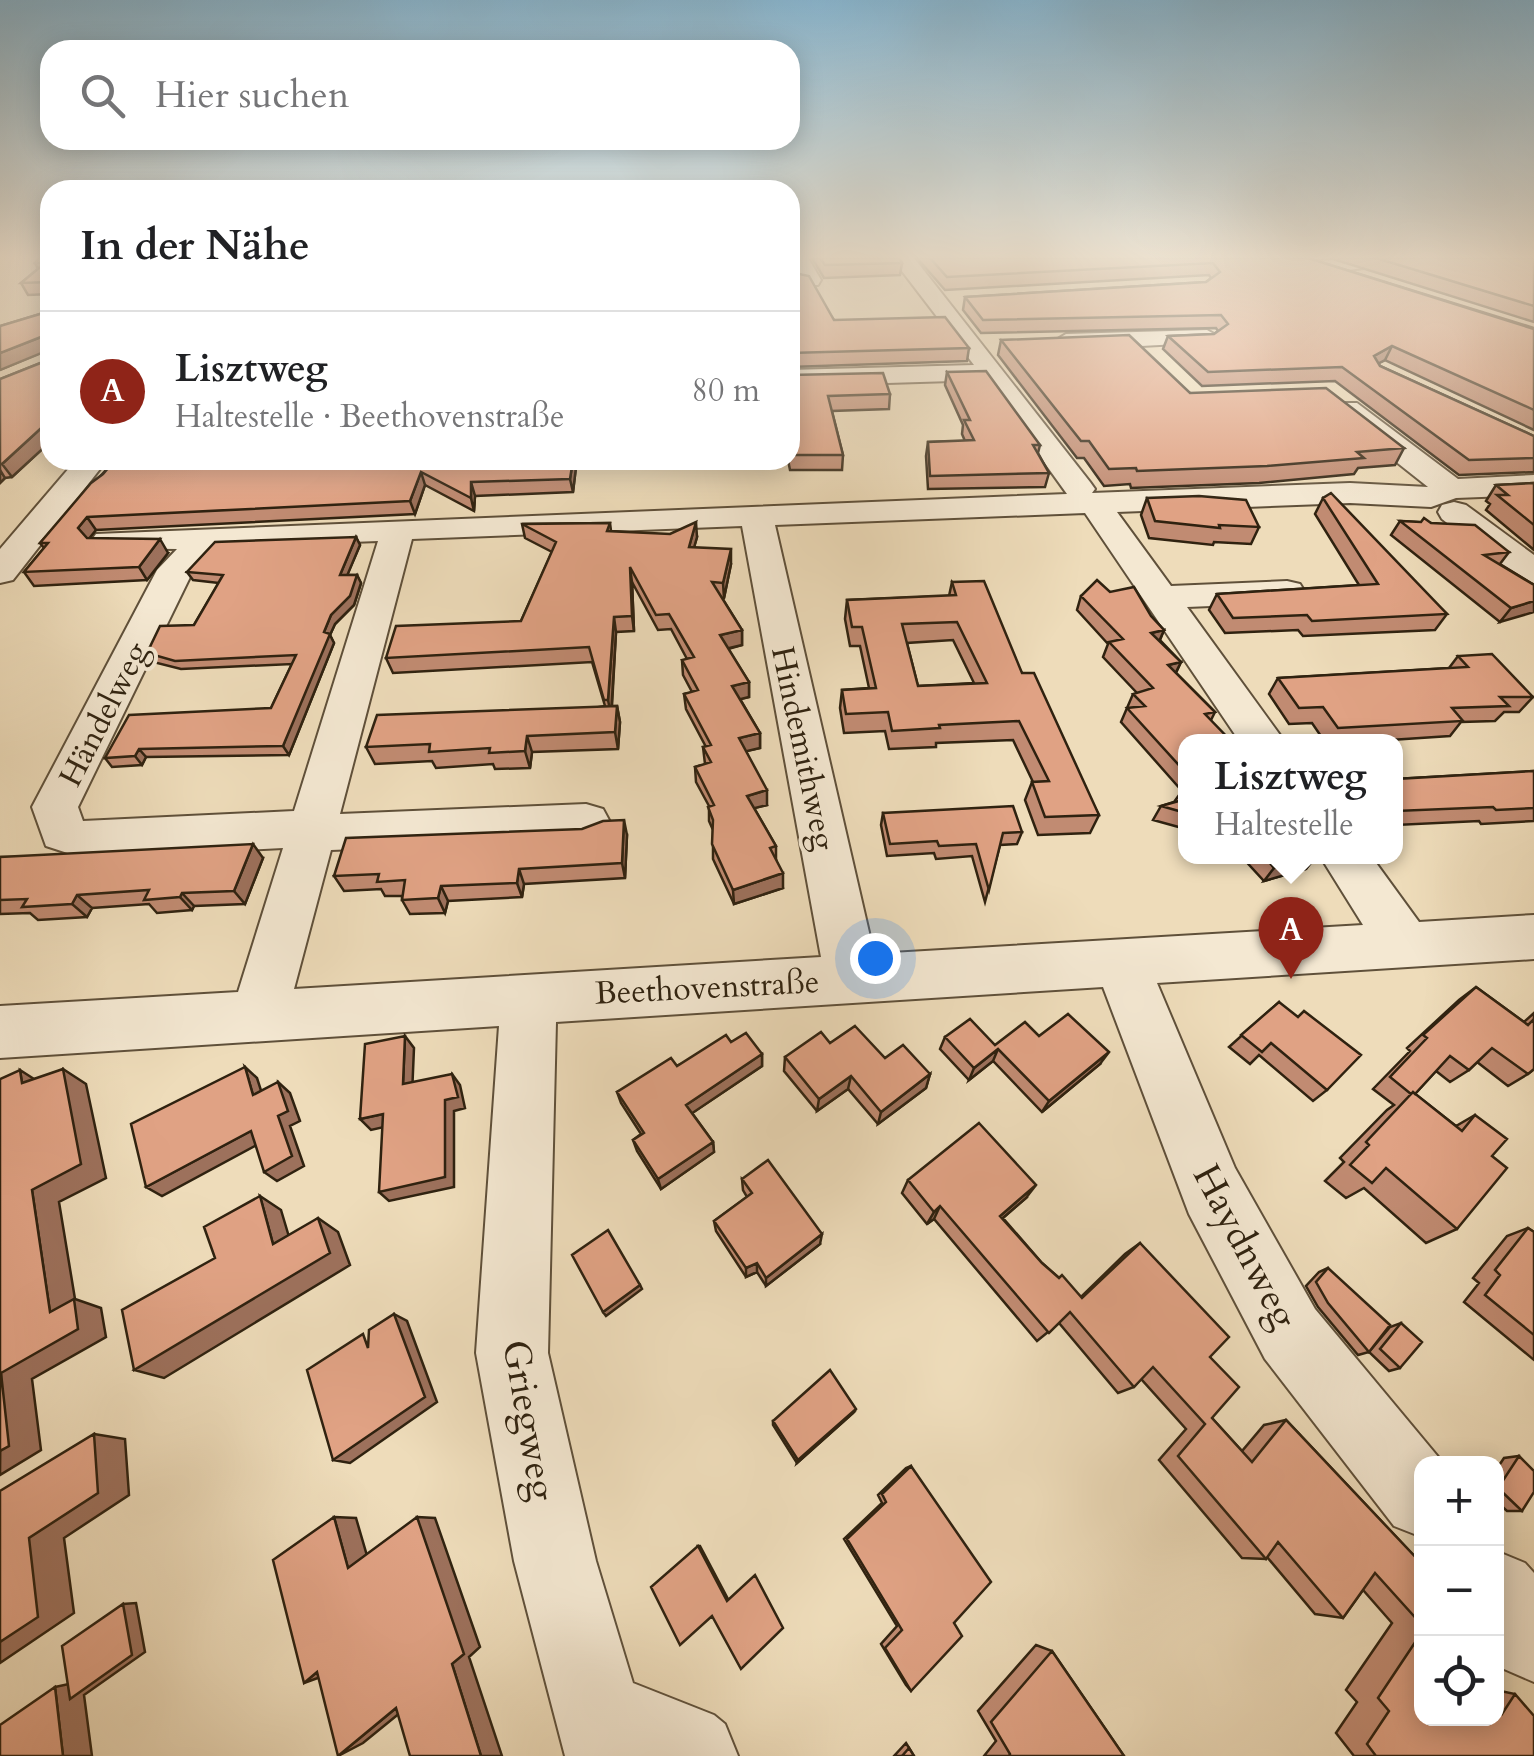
<!DOCTYPE html>
<html lang="de">
<meta charset="utf-8">
<style>
:root{--surface:#fff;--page:#f2f2f2;--text:#202124;--muted:#757577;--line:#e0e0e0;--accent:#8f2418}
body{margin:0;font-family:Cardo,serif;background:var(--page);color:var(--text)}
.controls{position:absolute;right:30px;bottom:30px;display:grid;overflow:hidden;border-radius:20px;box-shadow:0 5px 25px #0003}
.controls button{width:90px;height:90px;display:grid;place-items:center;padding:0;border:0;border-bottom:2px solid var(--line);background:var(--surface);color:var(--text);font:50px sans-serif}
.you{position:absolute;left:875px;top:958px;width:35px;height:35px;margin:-25px;border:8px solid #fff;border-radius:50%;background:#1a73e8;box-shadow:0 0 0 15px #1a73e833}
.badge{display:grid;place-items:center;width:65px;height:65px;border-radius:50%;background:var(--accent);color:#fff;font-size:32px;font-weight:700}
.pin{position:absolute;translate:-50% -82px;filter:drop-shadow(0 2px 5px #0008)}
.pin::after{content:'';position:absolute;top:52px;width:35px;height:30px;background:inherit;clip-path:polygon(0 0,100% 0,50% 100%)}
.popup{position:absolute;left:1178px;top:734px;width:225px;height:130px;box-sizing:border-box;display:grid;place-content:center;border-radius:20px;background:var(--surface);filter:drop-shadow(0 2px 8px #0005);font-size:32px;white-space:nowrap;color:var(--muted)}
.popup b{font-size:38px;color:var(--text)}
.popup::after{content:'';position:absolute;left:50%;top:100%;margin-left:-20px;border:20px solid transparent;border-top-color:var(--surface)}
.list{margin:0;padding:0;list-style:none}
h2{display:flex;justify-content:space-between;align-items:center;height:130px;margin:0;padding:0 40px;font-size:42px}
h2 small{font-size:32px;font-weight:400;color:var(--muted)}
.list li{display:grid;grid-template-columns:65px 1fr auto;gap:30px;align-items:center;box-sizing:border-box;height:160px;padding:0 40px;border-top:2px solid var(--line)}
.list b{display:block;font-size:38px;white-space:nowrap}
.list p{margin:0;font-size:32px;white-space:nowrap;color:var(--muted)}
.list em{font-size:32px;font-style:normal;color:var(--muted)}
.icon{flex:none;width:55px;height:55px;fill:none;stroke:currentColor;stroke-width:2;stroke-linecap:round;stroke-linejoin:round}
.map{position:relative;flex:none;width:1534px;height:1756px;overflow:hidden}
.search{position:absolute;background:var(--surface);box-shadow:0 5px 25px #0003;left:40px;top:40px;width:760px;height:110px;display:flex;align-items:center;gap:25px;box-sizing:border-box;padding:0 35px;border-radius:30px;color:var(--muted);font-size:38px}
.panel{position:absolute;background:var(--surface);box-shadow:0 5px 25px #0003;left:40px;top:180px;width:760px;height:290px;border-radius:30px}
.map>svg:first-child{display:block}
.lines{fill:none;stroke-linecap:round;stroke-linejoin:round}
.minor-casing{stroke:#5f503a;stroke-width:4}
.minor{fill:#f4e8d2;fill-rule:evenodd}
.wall{fill:#c18b72;stroke:#2f2210;stroke-width:2.5;fill-rule:evenodd}
.shaded-wall{fill:#9d715c;stroke:#2f2210;stroke-width:2.5}
.building{fill:#e0a284;stroke:#2f2210;stroke-width:2.5;fill-rule:evenodd}
.labels{text-anchor:middle;stroke-width:8;stroke-linejoin:round;paint-order:stroke}
.street-label{font-size:32px;fill:#2f2210;stroke:#f4e8d2}
.near-street-label{font-size:38px;fill:#2f2210;stroke:#f4e8d2}
</style>
<div class="map">
<svg width="1534" height="1756" viewBox="0 0 1534 1756">
<rect width="100%" height="100%" fill="#eedcba"/>
<filter id="stains"><feTurbulence type="fractalNoise" baseFrequency=".002" numOctaves="4"/><feColorMatrix values="0 0 0 0 .2 0 0 0 0 .09 0 0 0 0 .02 0 0 0 .5 -.17"/></filter>
<radialGradient id="worn" r=".72"><stop offset=".6" stop-color="#630" stop-opacity="0"/><stop offset="1" stop-color="#630" stop-opacity=".3"/></radialGradient>
<g class="lines">
<g class="minor-casing">
<path id="minor" d="M790,258h18l13,22 -3,5h-16z
M892,258h22l176,224 5,7 -3,4 258,-10 78,4 -91,-72 -4,-6 4,-6h20l101,76 76,-4v20l-78,3 -25,9 -81,-4 -233,9 54,74 116,-5 13,3 5,8 -5,8 -13,3 -100,4 98,135h-45l-155,-229 -310,12 99,429 489,-29 -43,-69h51l48,66 115,-7v44l-377,24 78,185 80,141 129,155h-22v73l-28,-11 -129,-167 -76,-145 -86,-227 -547,35 -8,331 48,208 37,122 81,32 11,9 13,32h-173l-51,-195 -38,-208 23,-327 -499,32v-52l238,-14 45,-144 -197,11 -40,-13 -14,-39 125,-237 20,-21 -81,-1 -5,-7 5,-7 971,-40 -82,-114 -195,6v-16l184,-5zM742,526l79,431 -527,32 37,-139 255,-10 17,-5 7,-13 -7,-13 -17,-5 -246,10 72,-275zM378,541l-84,270 -211,10 -5,-14 113,-232 27,-28z
M1343,258h65l-11,6 -74,9 -11,-6 3,-5z
M1207,330l12,7 -3,5 -150,8 -13,-8 13,-8z
M76,460h31l-94,120 -13,3v-34z
M1454,502l12,3 68,50v28l-13,-3 -79,-61 -4,-7 4,-7z
M1496,1551l29,12 9,10v109l-30,-13 -8,-9z"/>
</g>
<use href="#minor" class="minor"/>
</g>
<path class="wall" d="M50,258v36l-22,1 -7,-12 17,-14 -3,-6z
M790,258l9,16 35,46 135,28 -2,13 -177,6z
M812,258h87l3,5 -2,12 -76,3z
M917,258h391l226,70v102l-149,-70 -7,3 2,3 154,70v36l-75,3 -124,-94 -133,5 -39,-37 5,-13 46,-2 4,-3 -2,-3 -235,5 -18,-23 2,-13 241,-15 5,-4 -2,-3 -264,15z
M1330,258h204v64z
M50,311v131l-38,35 -7,1 -5,5v-104l43,-17 2,-11 -45,19v-44z
M1001,340l189,53 214,55 -9,17 -37,3 -4,6 -95,9 -128,5 -1,-4 -26,2 -20,-28h-7l-79,-103z
M947,372l93,73 -2,8 11,20 -4,14 -117,2 -2,-33 2,-14 37,-1 -3,-7 1,-9 -18,-40z
M790,375l100,19 -1,15 -57,2 11,44 -1,15h-52l-2,-10h2z
M115,460h460l1,7 -3,25 -98,4 -1,15 -49,-26 -10,29 -319,16 -7,8 79,15 -21,27 -113,6 -10,-14 20,-24 -4,-5z
M1534,483v67l-48,-40 4,-6 -4,-3 10,-16z
M1147,498l112,29 -8,17 -37,-2 -1,3 -64,-7 -8,-23z
M1323,498l124,116 -12,16 -132,6 -5,-6 -73,3 -16,-23 8,-16 142,-9 -44,-71z
M1400,521l31,2 78,29 -9,12 34,21 -34,37 -109,-87z
M610,523l1,8 86,6 -3,10 37,17 -7,34h-2l20,32v15l-14,4 21,33v15l-9,2 20,34v15l-14,3 21,54 -13,3 22,38v13l7,29 -49,16 -21,-45v-29l-4,-9v-15l-13,-24 -1,-15 10,-3 -2,-17h3l-20,-38 -2,-15 8,-2 -9,-17 -1,-15 5,-1 -16,-30 -13,1 -26,-48 2,49 -18,1 -4,74h5l3,16 -2,27 -86,3 -2,16 -35,1 -2,-5 -57,4 -4,-7 -57,3 -9,-17 239,-41 -13,-44 -199,11 -7,-15 135,-37 31,-69 -27,-14 -3,-14z
M356,537l4,8 -13,30h10l4,8 -7,22 -19,19 -5,11 4,8 -45,112 -143,2 -4,8 -30,2 -7,-9 166,-50 21,-44 -111,5 -28,-7 -6,-9 47,-28 25,-42 -26,-3 -6,-8z
M952,582l70,91 77,142 -9,18 -52,2 -13,-35 7,-18h1l-20,-42 -77,3v4l-47,2 -4,-18 -41,2 -4,-25 2,-18 27,-2 -9,-42h-10l-5,-27 2,-19 102,-4zM953,640l21,43 -56,3 -11,-43z
M1110,592l41,24 13,14 -4,10 21,22 -5,11 39,39 -4,8 -25,22v87l-33,-9 8,-14 13,-4 8,-11 -61,-69 12,-28 4,-1 -34,-36 5,-13 -31,-34 4,-14z
M1458,656l75,41 -14,15h-15l-9,9 -34,1 -11,14 -90,6h-35l-13,-19 -23,1 -20,-30 9,-16 171,-10z
M1534,771v50l-53,3 -2,-3 -83,4v-46z
M883,813l139,19 -5,12 -17,1 -15,57 -13,-46 -36,3 -2,-6 -47,3 -6,-31z
M627,835l-2,43 -101,6 -2,13 -74,4 -3,12 -35,1 -8,-14v-4h-17l-4,-7 -37,2 -10,-15z
M1241,856h75l-10,13 -42,12z
M0,857l263,1 -18,46 -51,2 -2,4 -35,3 -8,-9 -57,4 -5,9 -49,3 -8,-7 -30,1z
M1476,987l48,35 10,-9v56l-6,5 -20,12 -31,-24 -8,8 -19,12 -14,-11 -21,23 41,32 19,-11 17,41 -35,73 -31,14 -62,-55 -18,10 -21,-17 19,-19 -4,-4 47,-48 7,-5 -21,-16 37,-38 -3,-3 52,-48z
M1279,1002l48,88 -14,11 -54,-46 -9,9 -21,-17z
M1039,1036l61,28 -58,48 -49,-51 -24,19 -29,-31 5,-12 50,8z
M731,1042l31,12v12l-70,47 21,29 1,10 -53,37 -24,-38 -4,-11 8,-6 -20,-31 -4,-11z
M830,1043l55,15 45,16 -4,14 -48,36 -30,-35 -31,22 -33,-40 1,-14z
M742,1179l78,65 -54,42 -9,-14 -11,5 -30,-46 -2,-10 33,-24 -4,-7z
M908,1180l118,18 -23,20 39,45 39,34 44,-43 15,-11 70,114 2,61 30,33 22,-26 22,-5 133,141h3v157h74v-28l19,4 19,62h-180l-18,-23 21,-31 -11,-12 46,-67 -29,-33 -20,28 -28,-4 -48,-57 -1,2 -24,-1 -83,-98 27,-31 -45,-50 -7,8 -16,6 -59,-70 -22,18 -103,-122 -7,5 -25,-31z
M1528,1228l6,4v128l-70,-58 15,-19 -6,-5 34,-42z
M1328,1268l41,84 -11,3 -40,-48 -12,-21 13,-14z
M1401,1323l-1,45 -11,3 -20,-19 21,-25z
M853,1413l-56,50 -24,-38v-4z
M1519,1456l3,55h-15l-11,-10v-31l8,-12z
M911,1466l43,157 -43,68 -5,-6 -25,-41 16,-18 -53,-87 38,-36 -4,-8 28,-27z
M1036,1645l16,6 72,105h-140l12,-15 -18,-30z
M906,1743l8,13h-20z"/>
<path class="shaded-wall" d="M41,337l8,13 -49,20v-17z
M1392,346l-7,14 -19,10 8,-14z
M50,420v22l-38,35 -10,-13z
M573,460h2l1,7 -3,25 -3,-13z
M0,470l5,8 -5,5z
M421,472l4,13 -10,29 -5,-13z
M471,482l4,14 -1,15 -3,-13z
M87,517l9,13 -9,11 -9,-13z
M696,522l1,15 -7,25 -1,-15z
M356,537l4,8 -16,38 -4,-8z
M160,539l8,14 -21,27 -8,-13z
M731,549v15l-7,34 -1,-15z
M630,567l2,15 2,49 -2,-15z
M357,575l4,8 -7,22 -19,19 -5,11 4,8 -45,112 -6,-9 41,-114 7,-17z
M1534,601v11l-34,10 11,-14z
M614,617l2,15 -5,83 -3,-15z
M742,630v15l-21,5 -1,-15z
M1164,630l-6,14 -7,-11z
M1181,662l-7,14 -6,-11z
M749,682v15l-16,4 -1,-15z
M617,706l3,16 -2,27 -3,-17z
M760,733v15l-21,5v-15z
M527,736l5,16 -2,16 -5,-17z
M139,749l7,8 -4,8 -7,-9z
M767,790v15l-20,5v-14z
M624,820l3,15 -2,43 -3,-15z
M253,844l10,14 -18,46 -11,-13z
M1312,856h4l-10,13 -42,12 10,-13z
M519,869l5,15 -2,13 -5,-14z
M783,873v15l-49,16 -1,-14z
M441,886l7,15 -3,12 -7,-15z
M182,893l12,13 -2,4 -12,-13z
M77,895l15,13 -5,9 -15,-13z
M405,1036l9,12 -2,47 -9,-11z
M998,1049l-5,12 -24,19 5,-12z
M1109,1052l-9,12 -58,48 7,-11z
M762,1054v12l-74,50 -2,-11z
M245,1067l12,11 9,28 -13,-11z
M63,1069l23,15 20,94 -47,24 16,97 26,9 5,29 -74,42 9,71 -41,25 1,-102 49,-61 -18,-122z
M20,1070l25,16 -23,-3z
M452,1074l8,11 5,23 -11,3v76l-65,14 -10,-9 66,-92z
M930,1074l-4,14 -48,36 3,-12z
M851,1076l-3,13 -31,22 2,-12z
M278,1082l12,11 10,28 -10,5 14,40 -27,15 -13,-9 14,-56z
M383,1114l10,11 -22,5 -11,-11z
M251,1131l13,10 -102,55 -16,-9z
M713,1142l1,10 -53,37 -3,-10z
M1036,1185l-10,13 -35,30 9,-12z
M260,1196l21,14 14,47 -22,-13z
M940,1206l-6,13 -7,5 7,-12z
M318,1218l20,14 12,33 -186,113 -30,-8z
M822,1234l-2,10 -54,42v-8z
M757,1263v9l-11,5v-9z
M640,1285l2,4 -36,27 -3,-4z
M394,1314l13,7 30,81 -87,61 -17,-3z
M856,1409l-3,4 -56,50 1,-3z
M94,1434l31,5 4,56 -65,43 10,75 -74,50v-21l29,-104z
M334,1517l22,1 14,48 -22,2z
M417,1517l18,1 45,129 -11,10 33,99h-21l-29,-92z
M698,1546h2l28,53 -1,2z
M136,1603l9,49 -61,43 8,61h-29l-8,-69 28,-6 40,-77z
M317,1672l12,2 -25,9z
M417,1699l-54,44 -25,13 58,-48z"/>
<path class="building" d="M39,258h11v24l-29,1 24,-20h-10z
M790,258h2l7,16 10,2 25,44 111,-3 24,31 -179,5z
M820,258h79l3,5 -77,2z
M930,258h378l226,71v81l-142,-64 -18,10 6,10 154,70v22l-65,2 -127,-93 -134,5 -40,-36 46,-2 14,-10 -7,-9 -238,5 -18,-23 241,-15 14,-10 -7,-9 -266,14z
M1376,258h158v48z
M50,311v109l-48,44h-2v-85l43,-17 3,-22 -5,-3 -41,16v-27z
M1129,335l61,58 136,-5 78,60 -47,4 7,6 -97,8 -130,5 -1,-3 -27,1 -20,-28h-8l-80,-101z
M986,371l54,74h-7l16,28 -119,3 -2,-34 46,-2 -10,-20h6l-23,-48z
M883,373l7,21 -62,2 15,59h-53v-80z
M115,460h458l-3,19 -99,3v16l-50,-26 -11,29 -323,16 -9,11 9,10 73,1 -21,28 -115,5 24,-29h-8l51,-60 12,-9z
M1534,483v42l-37,-30h11l-12,-10z
M1331,493l116,121 -135,7 -5,-6 -74,3 -16,-24 161,-10 -55,-86z
M1199,496l47,4 13,27 -40,-2 1,3 -65,-7 -8,-23z
M1424,518l7,5 44,2 34,27 -25,3 50,30v16l-23,7 -111,-87 21,1z
M696,522l-7,25 42,2 -8,34 -11,-1 30,48 -22,5 29,47 -17,4 28,47 -21,5 28,52 -20,6 29,50 -6,2 13,25 -50,17 -21,-46 1,-24 -5,-13 6,-2 -19,-38 16,-5 -8,-15 8,-2 -27,-51 14,-4 -16,-30 12,-3 -25,-43 -13,1 -26,-48 2,49 -18,1 -6,83h-4l-15,-53 -203,11 10,-32 125,-5 35,-79 -34,-18 88,-1 -3,8 63,3z
M356,537l-16,38h17l-7,21 -19,19 -7,17 6,2 -47,112 -144,3 -4,7 -30,2 24,-43 142,-7 25,-53 -121,6 -28,-8 13,-27 34,-1 29,-50 -36,-3 28,-30z
M1097,580l13,12 24,-5 17,29 13,14 -13,3 30,29 -13,3 47,47 -10,2 27,28h-46v31l-59,-65 18,-2 -12,-12 20,-6 -44,-46 14,-3 -42,-43z
M984,581l38,92h12l65,142 -54,2 -13,-35 17,-1 -30,-60 -80,4 1,3 -48,3 -4,-19 -42,2 -4,-24 34,-2 -14,-61h-10l-5,-27 109,-5 -4,-13zM957,622l30,61 -69,3 -16,-62z
M1492,654l41,43h-33l9,9 -57,2 11,13 -125,7 -15,-21 -24,1 -21,-30 190,-11 -10,-11z
M617,706l-2,26 -88,4 -2,15 -36,2 1,-5 -61,4 1,-8 -64,3 11,-32z
M1534,771v37l-38,2 -3,-3 -97,4v-32z
M1186,799v14l-25,-7z
M1013,806l9,26 -19,1 -14,57 -13,-46 -37,2 -2,-5 -47,3 -7,-31z
M624,820l-2,43 -103,6 -2,14 -76,3 -3,12 -36,2 3,-20 -28,2 2,-8 -45,2 12,-38 236,-9 21,-8z
M253,844l-19,47 -52,2 -2,4 -36,3 5,-10 -72,5 -5,9 -50,3 5,-8 -27,1v-43z
M1264,856h48l-38,12z
M1476,987l52,38 6,-6v50l-6,5 -36,-26 -23,22 -19,-14 -35,38 -2,-2 -2,2 -21,-17 37,-39 -4,-3z
M1279,1002l19,15 6,-6 57,44 -34,35 -56,-47 -9,9 -21,-17z
M1068,1014l41,38 -60,49 -51,-52 -24,19 -29,-31 25,-18 25,26 30,-23 14,14z
M855,1026l30,32 18,-13 27,29 -49,38 -30,-36 -32,23 -34,-42 36,-25 9,11z
M746,1033l16,21 -76,51 27,37 -55,37 -25,-39 11,-7 -27,-41 54,-34 6,8 49,-31 5,7z
M405,1036l-2,48 49,-10 6,23 -13,3v77l-66,15 4,-78 -23,5 5,-75z
M245,1067l8,28 25,-13 10,29 -10,5 14,40 -28,16 -13,-41 -105,56 -15,-63z
M63,1069l18,95 -49,26 18,122 24,-13 4,30 -77,44 8,73 -9,5v-372l20,-9 2,13z
M1413,1092l49,39 13,-16 32,24 -15,17 15,12 -50,61 -71,-61 -14,15 -22,-18 19,-20 -3,-3z
M979,1123l57,62 -36,31 42,47 17,15 3,-3 20,23 58,-55 89,94 -19,20 29,30 -27,31 40,44 34,-42 136,144v61l-47,-52 -32,45 -65,-76 -12,17 -88,-103 27,-32 -52,-57 -19,20 -64,-75 -21,21 -109,-127 -6,6 -26,-32z
M768,1160l54,74 -56,44 -9,-15 -11,5 -32,-47 38,-28 -10,-14z
M260,1196l13,48 45,-26 12,35 -196,117 -12,-60 93,-52 -11,-31z
M1528,1228l6,4v103l-49,-40 15,-20 -5,-5z
M608,1230l32,55 -37,27 -31,-57z
M1328,1268l62,57 -21,27 -41,-49 -12,-21z
M394,1314l31,83 -92,63 -26,-90 56,-36 5,14 1,-18z
M1401,1323l21,19 -22,26 -20,-19z
M830,1370l26,39 -58,51 -25,-39z
M94,1434l4,59 -69,45 9,79 -38,25v-151z
M1519,1456l15,15v21l-12,19 -24,-23z
M911,1466l80,116 -37,41 8,13 -51,55 -26,-43 17,-18 -55,-91 39,-37 -4,-8z
M334,1517l14,51 69,-51 47,137 -12,10 29,92h-71l-14,-48 -58,48 -21,-84 -13,11 -31,-123z
M698,1546l29,55 28,-26 28,53 -42,41 -29,-53 -32,29 -29,-58z
M123,1604l9,51 -62,44 -8,-53z
M1422,1632v86h74v-10l6,6 13,-20 19,22v40h-158l-9,-12 22,-33 -11,-13z
M1052,1651l72,105h-115l1,-2 -19,-32z
M55,1687l8,69h-63v-31z
M909,1748l5,8h-12z"/>
<linearGradient id="sky" x2="0" y2="1"><stop stop-color="#88b7d2"/><stop offset="0.51" stop-color="#f7efe0"/><stop offset="1" stop-color="#f7efe0" stop-opacity="0"/></linearGradient>
<rect width="1534" height="504" fill="url(#sky)"/>
<g class="labels">
<g class="street-label">
<text transform="translate(103 714) rotate(-63)" y="11">Händelweg</text>
<text transform="translate(804 748) rotate(78)" y="11">Hindemithweg</text>
<text transform="translate(707 987) rotate(-3)" y="11">Beethovenstraße</text>
</g>
<g class="near-street-label">
<text transform="translate(1246 1246) rotate(62)" y="13">Haydnweg</text>
<text transform="translate(530 1420) rotate(80)" y="13">Griegweg</text>
</g>
</g>
<rect width="100%" height="100%" filter="url(#stains)"/>
<rect width="100%" height="100%" fill="url(#worn)"/>
</svg>
<div class="controls">
<button>+</button>
<button>−</button>
<button><svg class="icon" aria-label="locate" viewBox="0 0 24 24"><circle cx="12" cy="12" r="6"/><path d="M12 2v4M12 18v4M2 12h4M18 12h4"/></svg></button>
</div>
<div class="you"></div>
<div class="pin badge" style="left:1291px;top:979px">A</div>
<div class="popup"><b>Lisztweg</b>Haltestelle</div>
<div class="search"><svg class="icon" aria-label="search" viewBox="0 0 24 24"><circle cx="10" cy="10" r="6"/><path d="M15 15l6 6"/></svg>Hier suchen</div>
<section class="panel">
<h2>In der Nähe<small></small></h2>
<ul class="list">
<li><span class="badge">A</span><div><b>Lisztweg</b><p>Haltestelle · Beethovenstraße</p></div><em>80 m</em></li>
</ul>
</section>
</div>
